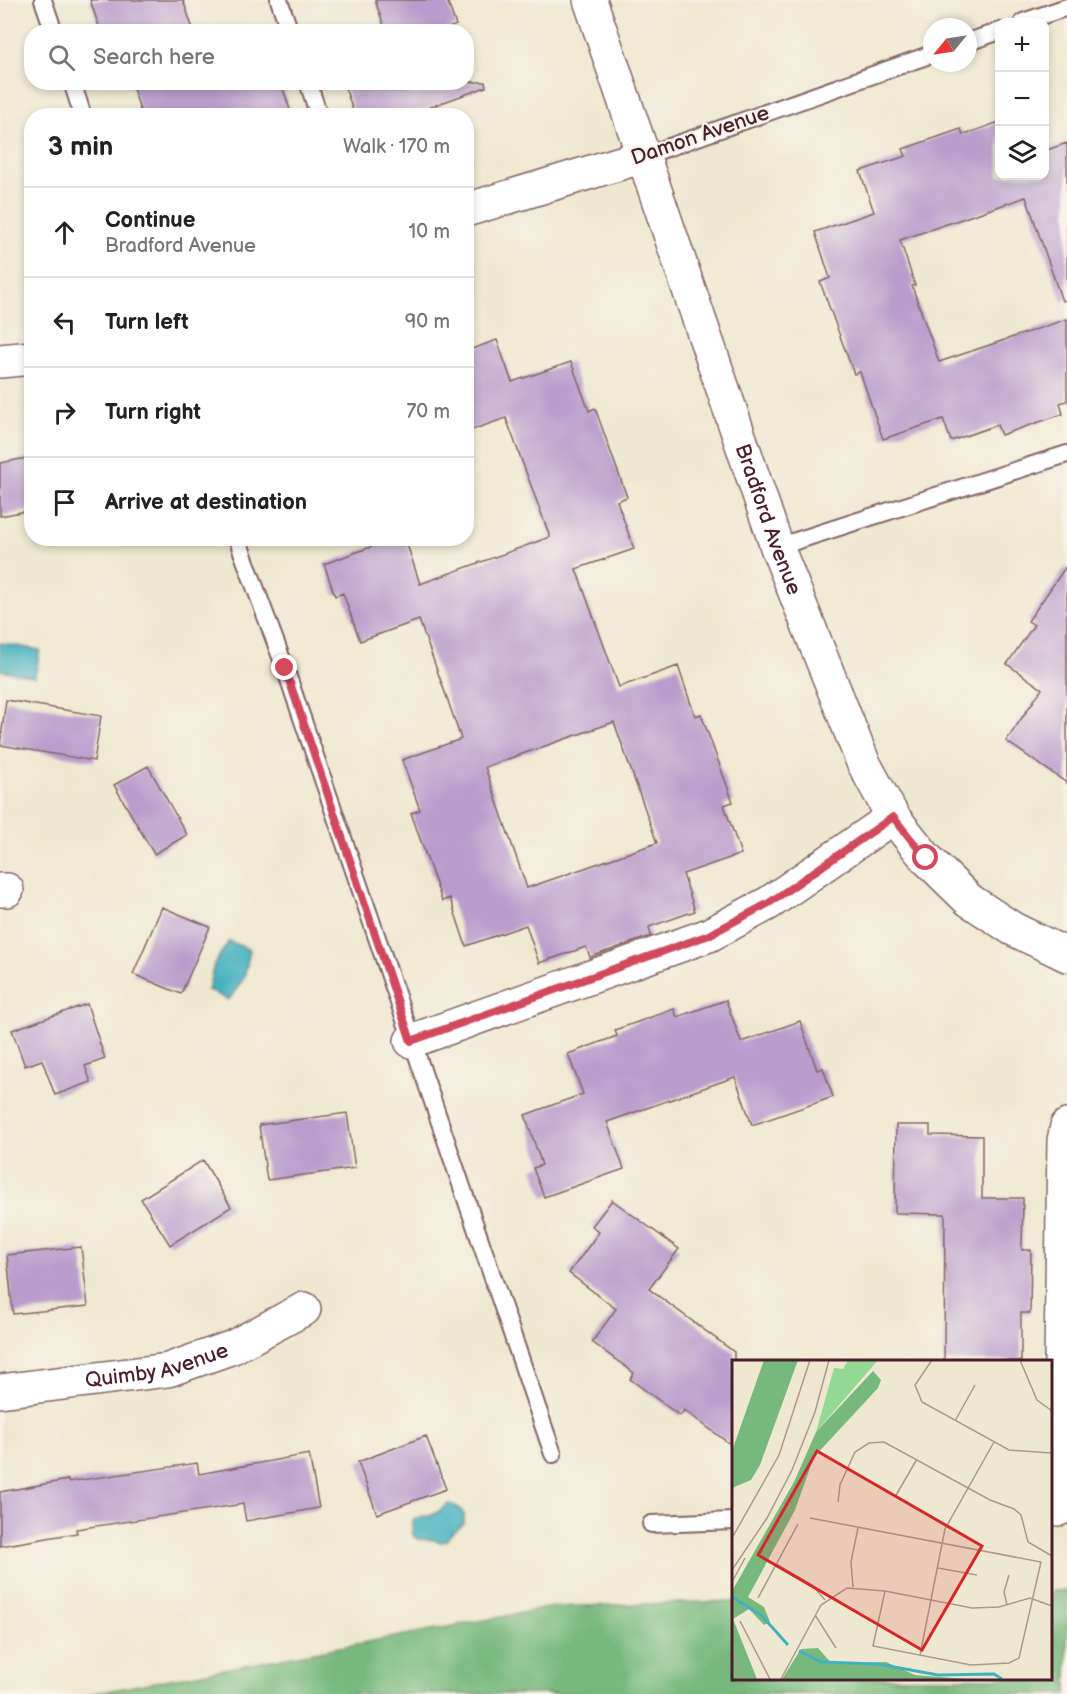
<!DOCTYPE html>
<meta charset="utf-8">
<style>
:root{--surface:#fff;--page:#f6f6f6;--text:#222;--muted:#767676;--line:#e0e0e0}
body{margin:0;font-family:"Balsamiq Sans",sans-serif;background:var(--page);color:var(--text)}
.controls{position:absolute;right:18px;top:18px;display:grid;overflow:hidden;border-radius:12px;box-shadow:0 3px 9px #0003}
.controls button{width:54px;height:54px;display:grid;place-items:center;padding:0;border:0;border-bottom:2px solid var(--line);background:var(--surface);color:var(--text);font:30px sans-serif}
.compass{position:absolute;left:923px;top:18px;width:54px;height:54px;border-radius:50%;background:var(--surface);box-shadow:0 3px 9px #0003;rotate:240deg}
.stop{position:absolute;width:18px;height:18px;margin:-14px;border:4px solid #d1495b;border-radius:50%;background:#fff}
.stop.end{background:#d1495b;border-color:#fff;box-shadow:0 2px 6px #0008}
.list{margin:0;padding:0;list-style:none}
h2{display:flex;justify-content:space-between;align-items:center;height:78px;margin:0;padding:0 24px;font-size:26px}
h2 small{font-size:20px;font-weight:400;color:var(--muted)}
.list li{display:grid;grid-template-columns:39px 1fr auto;gap:18px;align-items:center;box-sizing:border-box;height:90px;padding:0 24px;border-top:2px solid var(--line)}
.list b{display:block;font-size:22px;white-space:nowrap}
.list p{margin:0;font-size:20px;white-space:nowrap;color:var(--muted)}
.list em{font-size:20px;font-style:normal;color:var(--muted)}
.icon{flex:none;width:33px;height:33px;fill:none;stroke:currentColor;stroke-width:2;stroke-linecap:round;stroke-linejoin:round}
.map{position:relative;flex:none;width:1067px;height:1694px;overflow:hidden}
.search{position:absolute;background:var(--surface);box-shadow:0 3px 9px #0003;left:24px;top:24px;width:450px;height:66px;display:flex;align-items:center;gap:15px;box-sizing:border-box;padding:0 21px;border-radius:24px;color:var(--muted);font-size:22px}
.panel{position:absolute;background:var(--surface);box-shadow:0 3px 9px #0003;left:24px;top:108px;width:450px;height:438px;border-radius:24px}
.map>svg:first-child{display:block}
.forest{fill:#77b97d;stroke:#606c54;stroke-width:1.5}
.water{fill:#42b1be;stroke:#466874;stroke-width:1.5}
.building{fill:#b99dcc;fill-rule:evenodd}
.lines{fill:none;stroke-linecap:round;stroke-linejoin:round}
.lane-casing{stroke:#846565;stroke-width:20}
.street-casing{stroke:#846565;stroke-width:36}
.lane{stroke:#fff;stroke-width:16}
.street{stroke:#fff;stroke-width:33}
.route{stroke:#d1495b;stroke-width:8}
.labels{text-anchor:middle;stroke-width:4.5;stroke-linejoin:round;paint-order:stroke}
.street-label{font-size:21px;fill:#4a1f2b;stroke:#f7f3e8}
.inset-river{fill:none;stroke:#42b1be;stroke-width:3}
.inset-road{fill:none;stroke:#ad988e;stroke-width:1.5}
.view{fill:#d62828;fill-opacity:0.15;stroke:#d62828;stroke-width:3}
.inset-edge{fill:none;stroke:#4a1f2b;stroke-width:3}
</style>
<div class="map">
<svg width="1067" height="1694" viewBox="0 0 1067 1694">
<rect width="100%" height="100%" fill="#f7f3e8"/>
<filter id="ink" filterUnits="userSpaceOnUse"><feTurbulence type="fractalNoise" baseFrequency=".0167" numOctaves="2"/><feDisplacementMap in="SourceGraphic" scale="12" xChannelSelector="R" yChannelSelector="G"/><feConvolveMatrix kernelMatrix="1 2 1 2 8 2 1 2 1" color-interpolation-filters="sRGB"/></filter>
<filter id="wash" filterUnits="userSpaceOnUse"><feTurbulence type="fractalNoise" baseFrequency=".008" numOctaves="4" result="noise"/><feDisplacementMap in="SourceGraphic" scale="24" xChannelSelector="R" yChannelSelector="G"/><feGaussianBlur stdDeviation="1.35" result="paint"/><feColorMatrix in="noise" values="0 0 0 0 0 0 0 0 0 0 0 0 0 0 0 0 0 1.4 0 .05"/><feComposite in="paint" operator="in"/></filter>
<g filter="url(#wash)">
<rect width="100%" height="100%" fill="#efe8d0"/>
<path class="forest" d="M1051,1591h16v103h-976l462,-87 181,-6v77h316z"/>
<path class="water" d="M0,643l40,7 -5,27 -35,-7z
M229,941l21,9 -6,28 -15,22 -21,-10 6,-26z
M448,1504c11,1 21,10 14,21 -3,5 -9,6 -12,10 -6,8 1,2 -7,7 -3,0 -6,-1 -9,-2 -9,-2 -22,4 -22,-11 0,-3 0,-7 2,-9 6,-6 12,-2 18,-5 6,-2 10,-7 16,-11z"/>
<g id="blocks">
<path class="building" d="M90,0h93l11,32h-93z
M375,0h72l9,25 -17,7h-53z
M131,82h150l11,34h-150z
M343,82h142l1,5 -81,29h-50z
M999,122v54h45v-25l23,-8v157l-5,1 -36,-104 -126,43 15,45 -3,1 27,76 128,-43v82l-7,2 3,11 -62,21 -4,-10 -46,16 -8,-22 -60,20 -23,-67 -6,2 -34,-92 10,-4 -15,-46 59,-20 -14,-41 46,-15 -3,-7 58,-20 2,6z
M497,340l15,42 59,-20 18,49 6,-3 32,89 -10,4 17,48 -58,20 43,118 59,-21 17,50 6,-2 32,88 -9,3 17,49 -58,20 12,37 -46,16 2,9 -61,21 -4,-10 -47,16 -13,-38 -60,21 -16,-48 -8,3 -31,-88 9,-3 -18,-50 59,-21 -14,-41 -28,-78 -59,21 -17,-48 -8,3 -11,-32 71,-26h10l15,46 130,-47 -44,-119 -40,14v-81zM614,722l43,121 -130,45 -42,-121z
M32,457v53l-32,6v-53z
M1067,565v218l-61,-42 36,-52 -35,-25 27,-39 -6,-4z
M6,700l95,16 -7,45 -94,-16z
M148,766l39,69 -33,19 -40,-69z
M162,907l48,20 -29,67 -48,-20z
M726,1000l15,42 59,-21 17,49 6,-2 10,29 -81,28 -17,-48 -128,45 17,47 -80,28 -11,-29 9,-3 -17,-50 58,-21 -15,-40 49,-18 -2,-6 59,-21 3,8z
M87,1004l18,55 -20,7 6,16 -36,13 -13,-35 -17,6 -13,-36z
M347,1113l8,55 -88,12 -8,-55z
M896,1125h34v10l52,1v62h41l-1,52h9l-1,63h-9v48h-77l1,-147 -50,-1z
M203,1160l28,47 -61,38 -29,-46z
M612,1200l67,49 -30,40 85,63v95l-50,-37 -4,6 -50,-37 4,-6 -42,-31 24,-33 -47,-36 30,-41 -7,-6z
M81,1247l7,59 -75,8 -6,-59z
M426,1436l20,53 -69,25 -19,-52z
M309,1454l10,54 -73,13 -3,-17 -167,25 1,4 -77,13v-54l68,-12v2l129,-19 2,11z"/>
</g>
</g>
<g filter="url(#ink)">
<use href="#blocks" fill-opacity="0" stroke="#846565" stroke-width="1.5"/>
<g class="lines">
<g class="lane-casing">
<path id="lane" d="M43,0l11,32
M279,0l11,32
M1023,22l44,-15
M968,42l32,-11
M72,82l11,34
M308,82l11,34
M644,156l288,-102
M237,538l48,130 268,786
M777,547l290,-93
M651,1524l83,-3"/>
</g>
<g class="street-casing">
<g id="street">
<path id="s1" d="M590,0l187,547 86,215 30,55 33,41 43,42 44,29 54,26"/>
<path d="M466,210l178,-54"/>
<path d="M0,361l32,-3"/>
<path d="M0,890h7"/>
<path d="M411,1041l298,-106 60,-32 124,-86"/>
<path id="s2" d="M0,1391l168,-21 65,-23 71,-38"/>
<path d="M1059,1509l5,-368 3,-15"/>
</g>
</g>
<use href="#lane" class="lane"/>
<use href="#street" class="street"/>
</g>
</g>
<g class="lines" filter="url(#ink)">
<path class="route" d="M285,668l126,373 298,-106 60,-32 124,-86 33,41"/>
</g>
<g class="labels">
<g class="street-label">
<text transform="translate(700 135) rotate(-19)" y="7">Damon Avenue</text>
<text dy="7" stroke="none"><textPath href="#s1" startOffset="549">Bradford Avenue</textPath></text>
<text dy="7" stroke="none"><textPath href="#s2" startOffset="159">Quimby Avenue</textPath></text>
</g>
</g>
<g transform="translate(732 1360)">
<rect width="320" height="320" fill="#efe8d0"/>
<path d="M116,0h30l-62,72 18,-64 9,1z" fill="#94d993"/>
<path d="M32,0h34l-38,105 -9,15 -19,8v-37zM141,11l8,9 -3,8 -64,69 -19,53 -47,87 16,10 6,15 -6,3 -15,-16 -16,10 24,60h-25v-88l62,-109 22,-50zM86,288l14,16 54,-2 29,13 51,4h-184l19,-30z" fill="#77b97d"/>
<path class="inset-river" d="M0,237l29,18 27,30M67,291l22,11 57,2 60,11 56,-1 8,5"/>
<path class="inset-road" d="M200,0l-17,25 7,17 87,48 43,3M288,0l17,40 15,11M223,61l20,-36M163,137l22,-38M106,142l2,-17 15,-33 14,-9 15,-1 106,58 24,9 7,6 7,27 24,14M78,158l231,44 -22,96 -10,5 -38,2 -98,-19 12,-55M0,178l47,-83 31,-95M44,204l36,21 13,15M206,208l39,7M0,210l35,-52 25,-48 23,-58 14,-52M0,222l13,-24M121,227l-2,-25 7,-34M26,238l40,-74M275,245l-3,-13 5,-17M83,255l21,33M8,261l30,58M0,291l12,28M188,295l25,-126 49,-87M49,319l40,-74 26,-17 38,3 87,17 27,-1 31,-9 22,8"/>
<path class="view" d="M85,91l165,95 -60,104 -164,-95z"/>
<rect width="320" height="320" class="inset-edge"/>
</g>
</svg>
<div class="controls">
<button>+</button>
<button>−</button>
<button><svg class="icon" aria-label="layers" viewBox="0 0 24 24"><path d="M12 4l9 5-9 5-9-5zM3 14l9 5 9-5"/></svg></button>
</div>
<svg class="compass" viewBox="-18 -18 36 36"><path d="M0-13l5 13h-10z" fill="#e53935"/><path d="M0 13l5-13h-10z" fill="#767676"/></svg>
<div class="stop" style="left:926px;top:858px"></div>
<div class="stop end" style="left:285px;top:668px"></div>
<div class="search"><svg class="icon" aria-label="search" viewBox="0 0 24 24"><circle cx="10" cy="10" r="6"/><path d="M15 15l6 6"/></svg>Search here</div>
<section class="panel">
<h2>3 min<small>Walk · 170 m</small></h2>
<ul class="list">
<li><svg class="icon" aria-label="ahead" viewBox="0 0 24 24"><path d="M12 20V5M6 11l6-6 6 6"/></svg><div><b>Continue</b><p>Bradford Avenue</p></div><em>10 m</em></li>
<li><svg class="icon" aria-label="left" viewBox="0 0 24 24"><path d="M17 20v-9H6M10 6l-5 5 5 5"/></svg><div><b>Turn left</b></div><em>90 m</em></li>
<li><svg class="icon" aria-label="right" viewBox="0 0 24 24"><path d="M7 20v-9h11M14 6l5 5-5 5"/></svg><div><b>Turn right</b></div><em>70 m</em></li>
<li><svg class="icon" aria-label="arrive" viewBox="0 0 24 24"><path d="M6 21V4h12l-3 4 3 4H6"/></svg><div><b>Arrive at destination</b></div></li>
</ul>
</section>
</div>
